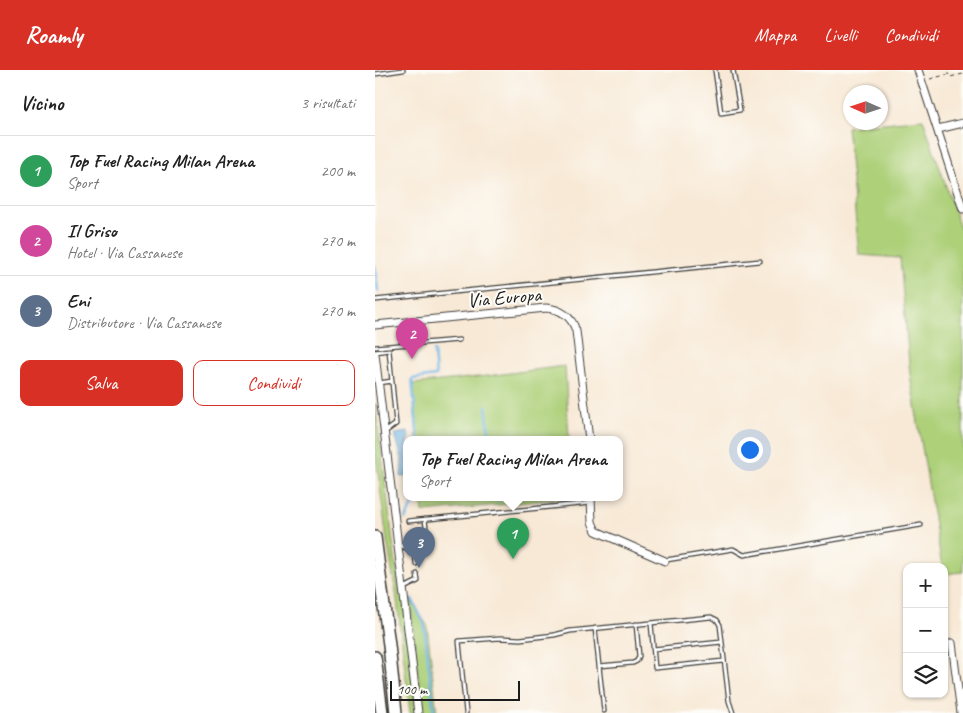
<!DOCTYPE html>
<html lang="it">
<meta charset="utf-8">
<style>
:root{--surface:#fff;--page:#f6f6f6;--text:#222;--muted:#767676;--line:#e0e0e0;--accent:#d93025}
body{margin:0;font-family:Caveat,sans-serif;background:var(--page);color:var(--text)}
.controls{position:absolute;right:15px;bottom:15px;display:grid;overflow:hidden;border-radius:10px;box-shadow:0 1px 4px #0004}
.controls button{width:45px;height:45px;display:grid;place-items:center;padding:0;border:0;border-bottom:1px solid var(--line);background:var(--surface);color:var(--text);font:25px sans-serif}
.compass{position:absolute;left:468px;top:15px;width:45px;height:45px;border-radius:50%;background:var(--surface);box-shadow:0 1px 4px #0004;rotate:273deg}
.scale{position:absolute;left:15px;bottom:12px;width:130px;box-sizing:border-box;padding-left:5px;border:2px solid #1c1c1c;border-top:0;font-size:14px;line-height:18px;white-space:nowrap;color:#1c1c1c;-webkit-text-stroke:4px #fdfcf7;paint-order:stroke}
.you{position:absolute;left:374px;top:379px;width:18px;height:18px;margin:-12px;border:4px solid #fff;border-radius:50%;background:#1a73e8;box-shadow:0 0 0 8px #1a73e833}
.badge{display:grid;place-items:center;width:32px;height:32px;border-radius:50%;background:var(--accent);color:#fff;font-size:16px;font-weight:700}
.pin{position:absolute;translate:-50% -41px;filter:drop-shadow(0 1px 2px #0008)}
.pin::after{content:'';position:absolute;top:26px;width:18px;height:15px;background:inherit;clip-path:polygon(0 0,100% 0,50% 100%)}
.popup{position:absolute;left:28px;top:366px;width:220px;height:65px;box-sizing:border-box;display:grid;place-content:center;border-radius:10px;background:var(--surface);filter:drop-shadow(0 1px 4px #0005);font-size:16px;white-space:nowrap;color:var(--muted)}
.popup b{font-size:19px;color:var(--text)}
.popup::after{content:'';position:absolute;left:50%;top:100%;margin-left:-10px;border:10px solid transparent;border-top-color:var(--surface)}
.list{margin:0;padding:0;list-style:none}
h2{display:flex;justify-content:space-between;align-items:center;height:65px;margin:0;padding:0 20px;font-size:21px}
h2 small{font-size:16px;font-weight:400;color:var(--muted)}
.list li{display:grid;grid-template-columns:32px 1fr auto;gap:15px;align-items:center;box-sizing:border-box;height:70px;padding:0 20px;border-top:1px solid var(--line)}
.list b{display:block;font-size:19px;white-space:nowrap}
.list p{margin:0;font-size:16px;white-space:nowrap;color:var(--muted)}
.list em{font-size:16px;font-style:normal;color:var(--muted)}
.actions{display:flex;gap:10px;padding:15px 20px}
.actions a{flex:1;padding:11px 0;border:1px solid var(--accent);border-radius:10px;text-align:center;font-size:18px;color:var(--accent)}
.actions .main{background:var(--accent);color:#fff}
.icon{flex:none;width:28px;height:28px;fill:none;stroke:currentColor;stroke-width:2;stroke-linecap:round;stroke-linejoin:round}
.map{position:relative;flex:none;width:588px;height:643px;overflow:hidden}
header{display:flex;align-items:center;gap:30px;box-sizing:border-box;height:70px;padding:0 25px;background:var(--accent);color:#fff}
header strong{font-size:24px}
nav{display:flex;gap:28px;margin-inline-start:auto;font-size:18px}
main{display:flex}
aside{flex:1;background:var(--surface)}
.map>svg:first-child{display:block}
.green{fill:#add079;stroke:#64764a}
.water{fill:#71b5e7;stroke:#466882}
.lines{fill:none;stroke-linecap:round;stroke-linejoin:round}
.stream{stroke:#71b5e7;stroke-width:2.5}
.service-casing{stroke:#3d3b38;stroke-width:5.5}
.minor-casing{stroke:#3d3b38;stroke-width:9}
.trunk-casing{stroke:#3d3b38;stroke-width:14}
.path{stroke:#3d3b38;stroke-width:1;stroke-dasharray:4 4;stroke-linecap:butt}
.service{stroke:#fff;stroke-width:3}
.minor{stroke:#fff;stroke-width:7}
.trunk{stroke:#fff;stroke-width:11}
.labels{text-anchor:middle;stroke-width:4;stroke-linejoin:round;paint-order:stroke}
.street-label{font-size:20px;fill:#1c1c1c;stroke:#fdfcf7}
</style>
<header>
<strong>Roamly</strong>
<nav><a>Mappa</a><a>Livelli</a><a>Condividi</a></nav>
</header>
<main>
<aside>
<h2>Vicino<small>3 risultati</small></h2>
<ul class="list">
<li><span class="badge" style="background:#2e9e5b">1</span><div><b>Top Fuel Racing Milan Arena</b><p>Sport</p></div><em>200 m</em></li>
<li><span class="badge" style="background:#d1479c">2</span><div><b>Il Griso</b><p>Hotel · Via Cassanese</p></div><em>270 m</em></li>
<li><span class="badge" style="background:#5c6f8a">3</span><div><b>Eni</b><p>Distributore · Via Cassanese</p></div><em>270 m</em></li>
</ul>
<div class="actions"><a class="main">Salva</a><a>Condividi</a></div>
</aside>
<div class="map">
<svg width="588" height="643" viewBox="0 0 588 643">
<rect width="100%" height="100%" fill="#fdfcf7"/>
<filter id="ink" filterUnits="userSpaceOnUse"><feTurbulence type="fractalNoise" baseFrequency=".02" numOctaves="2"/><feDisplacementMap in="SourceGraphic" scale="10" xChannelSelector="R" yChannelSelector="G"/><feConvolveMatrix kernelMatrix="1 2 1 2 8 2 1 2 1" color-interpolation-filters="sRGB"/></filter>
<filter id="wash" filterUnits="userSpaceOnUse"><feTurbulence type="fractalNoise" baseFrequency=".0096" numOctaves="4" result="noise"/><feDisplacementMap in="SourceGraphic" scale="20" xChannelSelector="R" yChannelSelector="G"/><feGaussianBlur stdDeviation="1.12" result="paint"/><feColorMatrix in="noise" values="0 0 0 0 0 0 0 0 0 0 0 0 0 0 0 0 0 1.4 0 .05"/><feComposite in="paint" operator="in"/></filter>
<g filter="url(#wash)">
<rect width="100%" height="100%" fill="#f8e9d6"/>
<path class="green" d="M548,49l40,117v336l-19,2v-7h-2l-32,-192 -10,-117 -41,-3 -12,-128z
M190,296l4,74h-152l-4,-56 74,-8z
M0,333l25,193 4,4 12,113h-6l-13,-113 -10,-59 -12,-93z
M47,428h148l-147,14z
M35,529l17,26 10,88h-15z"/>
<path class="water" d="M33,362l1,8h-2v36l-6,1 1,-18 -7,-25z"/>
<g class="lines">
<path class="stream" d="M0,196l3,25
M111,336l4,34
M43,370l-6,-61 24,-3 -2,-25
M123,428l1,3
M30,449l12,-21
M37,529l12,24 10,90"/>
</g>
</g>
<g filter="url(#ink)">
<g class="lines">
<g class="service-casing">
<path id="service" d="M340,0l6,43 19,-3 -7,-40
M0,4l28,-4
M0,230l385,-39
M0,277l84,-7
M0,282l14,-2 7,74 -11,8
M4,313l13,-2
M33,451l183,-18
M24,475l16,7 1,12
M40,482l11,-24 -1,-9
M291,490l67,-11 11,6 177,-30
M29,518l14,-7 -1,-7
M276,553l4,45 69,-7
M220,558l4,38 34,-3 4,-2 2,-5 -3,-32
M278,579l69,-7
M224,596l5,45
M91,643l-7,-72 41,-3 20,1 34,-4 16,-4 141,-14 6,3 3,5 9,76 4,12"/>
</g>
<g class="minor-casing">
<path id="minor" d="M543,0l45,139
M563,59l25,-6
M0,255l171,-17c15,1 26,9 30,23l13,109
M0,284l43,359
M216,428l1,24 4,9 69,30
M577,573l9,70"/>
</g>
<g class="trunk-casing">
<path id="trunk" d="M0,467l14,108 7,68
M0,587l7,56"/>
</g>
<path class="path" d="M555,9l19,-5 1,3 13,-3"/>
<use href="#service" class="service"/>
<use href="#minor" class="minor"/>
<use href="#trunk" class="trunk"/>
</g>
</g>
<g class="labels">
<g class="street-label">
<text transform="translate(129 227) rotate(-5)" y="7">Via Europa</text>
</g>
</g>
</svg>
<div class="controls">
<button>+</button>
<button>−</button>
<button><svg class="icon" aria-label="layers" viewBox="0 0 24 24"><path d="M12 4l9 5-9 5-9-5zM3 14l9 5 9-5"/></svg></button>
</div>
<svg class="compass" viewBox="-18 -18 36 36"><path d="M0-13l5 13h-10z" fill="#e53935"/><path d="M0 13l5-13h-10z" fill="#767676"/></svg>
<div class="scale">100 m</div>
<div class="you"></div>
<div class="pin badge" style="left:138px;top:489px;background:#2e9e5b">1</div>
<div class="popup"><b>Top Fuel Racing Milan Arena</b>Sport</div>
<div class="pin badge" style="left:37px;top:289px;background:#d1479c">2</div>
<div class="pin badge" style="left:44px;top:498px;background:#5c6f8a">3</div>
</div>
</main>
